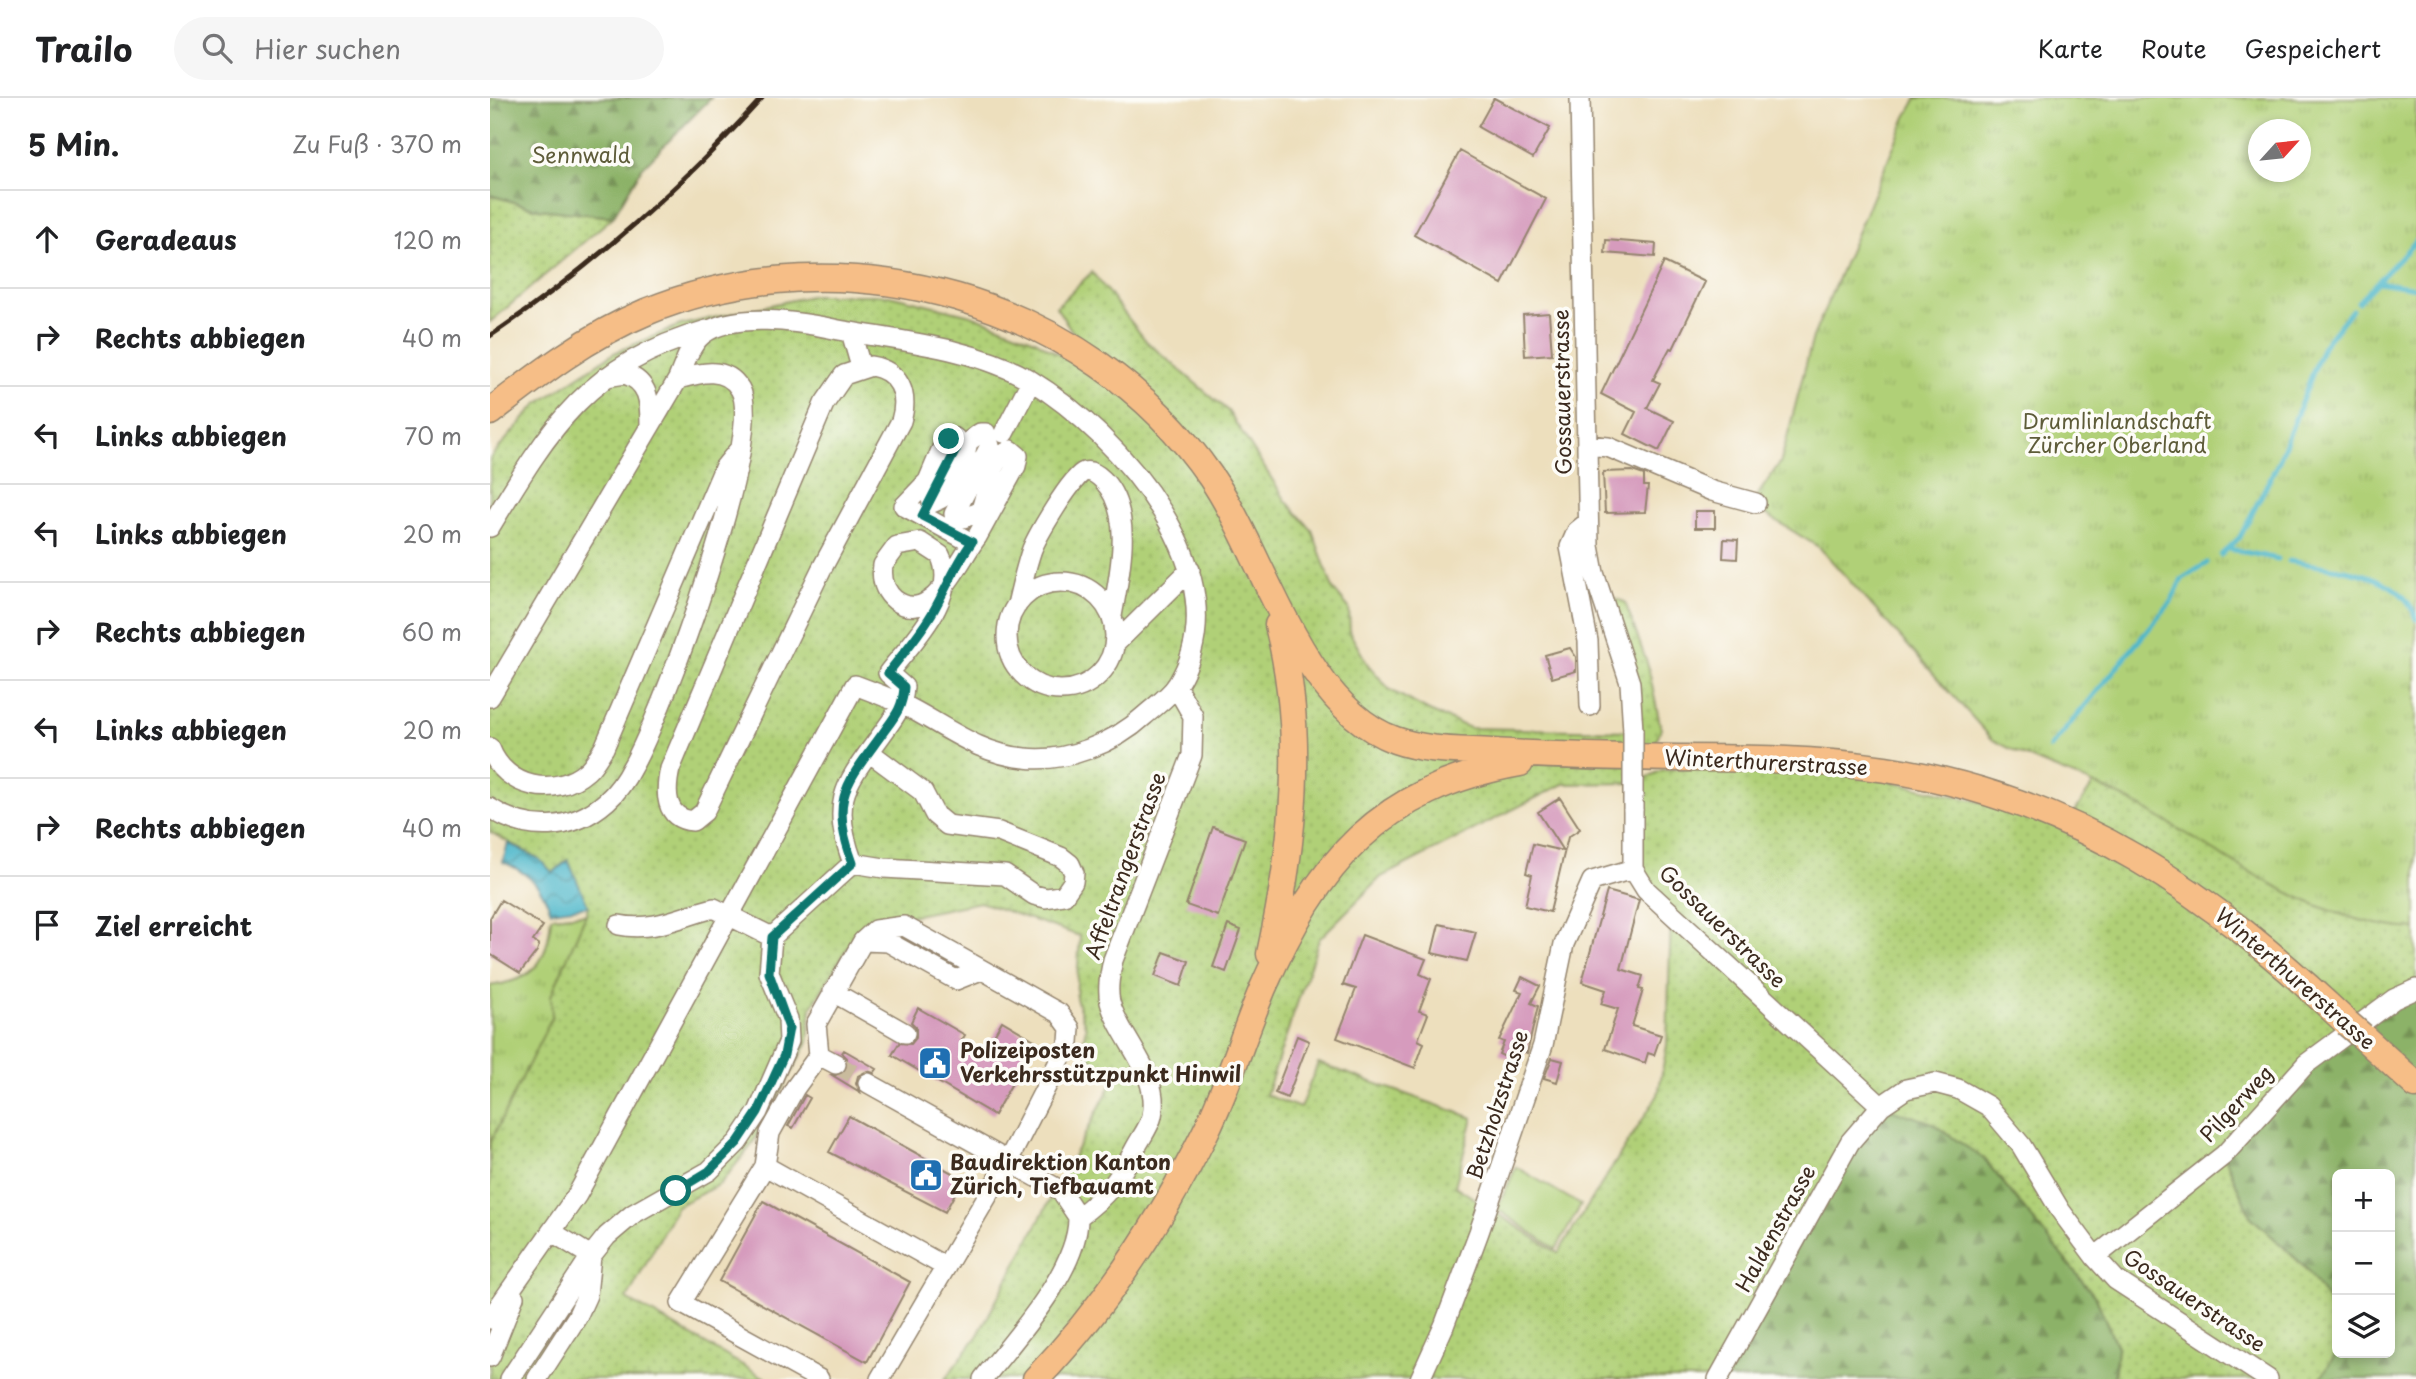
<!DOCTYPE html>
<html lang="de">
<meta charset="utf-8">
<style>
:root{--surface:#fff;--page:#f6f6f6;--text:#202124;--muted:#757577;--line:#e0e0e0}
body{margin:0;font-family:"Playpen Sans",sans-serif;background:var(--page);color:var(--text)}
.controls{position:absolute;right:21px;bottom:21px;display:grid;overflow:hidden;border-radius:10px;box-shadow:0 4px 10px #0003}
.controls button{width:63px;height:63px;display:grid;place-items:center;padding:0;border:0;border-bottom:2px solid var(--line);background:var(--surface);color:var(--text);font:35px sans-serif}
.compass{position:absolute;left:1758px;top:21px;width:63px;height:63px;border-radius:50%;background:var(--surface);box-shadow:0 4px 10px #0003;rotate:63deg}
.stop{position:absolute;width:21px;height:21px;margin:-16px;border:5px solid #0f766e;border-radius:50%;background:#fff}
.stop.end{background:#0f766e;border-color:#fff;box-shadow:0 2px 7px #0008}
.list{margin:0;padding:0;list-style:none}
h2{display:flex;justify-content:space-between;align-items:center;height:91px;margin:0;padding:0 28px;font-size:30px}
h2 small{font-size:23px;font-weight:400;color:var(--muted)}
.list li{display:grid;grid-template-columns:46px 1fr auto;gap:21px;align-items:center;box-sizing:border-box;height:98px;padding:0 28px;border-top:2px solid var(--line)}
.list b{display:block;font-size:26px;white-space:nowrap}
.list em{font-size:23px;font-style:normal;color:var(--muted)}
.icon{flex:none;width:38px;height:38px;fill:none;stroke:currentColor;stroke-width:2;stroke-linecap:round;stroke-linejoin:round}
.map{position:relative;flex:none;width:1926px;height:1281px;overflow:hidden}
header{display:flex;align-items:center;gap:42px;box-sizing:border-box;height:98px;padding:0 35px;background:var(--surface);border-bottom:2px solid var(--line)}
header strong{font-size:33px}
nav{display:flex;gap:38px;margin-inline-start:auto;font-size:24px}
.search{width:490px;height:63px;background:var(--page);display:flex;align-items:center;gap:18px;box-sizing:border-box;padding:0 24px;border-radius:38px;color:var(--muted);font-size:26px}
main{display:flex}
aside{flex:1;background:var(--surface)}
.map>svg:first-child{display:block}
.grass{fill:url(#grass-dots);stroke:#767d4a;stroke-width:2;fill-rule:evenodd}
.forest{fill:url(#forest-firs);stroke:#646e43;stroke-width:2}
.park{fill:url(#park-tufts);stroke:#767d4a;stroke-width:2;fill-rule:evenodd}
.pitch{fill:#b0d077;stroke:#767d4a;stroke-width:2}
.water{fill:url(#water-waves);stroke:#447074;stroke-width:2}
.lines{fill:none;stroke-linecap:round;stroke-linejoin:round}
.stream{stroke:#4db7ca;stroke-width:5}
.building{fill:#d69bbd}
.minor-tunnel{stroke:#c9bb9d;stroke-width:19;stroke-dasharray:19 10;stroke-linecap:butt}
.minor-casing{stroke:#94846e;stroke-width:22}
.highway-casing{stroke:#94846e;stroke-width:29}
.minor{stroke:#fff;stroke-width:19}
.highway{stroke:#f6be87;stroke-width:26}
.rail{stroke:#3b2a1e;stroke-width:5}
.minor-bridge-casing{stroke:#94846e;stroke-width:22;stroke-linecap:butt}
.highway-bridge-casing{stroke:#94846e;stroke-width:29;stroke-linecap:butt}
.minor-bridge{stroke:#fff;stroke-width:19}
.highway-bridge{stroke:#f6be87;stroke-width:26}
.route{stroke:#0f766e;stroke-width:9}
.labels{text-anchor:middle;stroke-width:7;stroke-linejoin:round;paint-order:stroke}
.park-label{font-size:21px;fill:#5e5c39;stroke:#fdfcf7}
.street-label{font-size:21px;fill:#3b2a1e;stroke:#fdfcf7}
.poi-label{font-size:21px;font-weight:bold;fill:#3b2a1e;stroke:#fdfcf7;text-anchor:start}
</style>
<header>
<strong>Trailo</strong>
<div class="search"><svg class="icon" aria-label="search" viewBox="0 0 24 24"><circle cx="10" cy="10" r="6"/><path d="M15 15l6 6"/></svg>Hier suchen</div>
<nav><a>Karte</a><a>Route</a><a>Gespeichert</a></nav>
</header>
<main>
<aside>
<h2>5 Min.<small>Zu Fuß · 370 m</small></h2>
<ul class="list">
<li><svg class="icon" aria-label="ahead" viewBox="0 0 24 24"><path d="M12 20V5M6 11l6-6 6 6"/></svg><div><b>Geradeaus</b></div><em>120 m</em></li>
<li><svg class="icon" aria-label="right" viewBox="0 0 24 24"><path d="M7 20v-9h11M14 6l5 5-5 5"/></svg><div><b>Rechts abbiegen</b></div><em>40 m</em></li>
<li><svg class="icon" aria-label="left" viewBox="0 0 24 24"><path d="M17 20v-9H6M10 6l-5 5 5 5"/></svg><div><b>Links abbiegen</b></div><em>70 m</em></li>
<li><svg class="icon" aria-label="left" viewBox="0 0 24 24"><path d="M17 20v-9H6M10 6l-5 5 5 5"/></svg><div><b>Links abbiegen</b></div><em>20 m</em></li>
<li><svg class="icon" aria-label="right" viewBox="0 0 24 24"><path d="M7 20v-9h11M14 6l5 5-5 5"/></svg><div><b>Rechts abbiegen</b></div><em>60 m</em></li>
<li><svg class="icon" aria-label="left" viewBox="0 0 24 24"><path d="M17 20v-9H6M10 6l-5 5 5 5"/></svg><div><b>Links abbiegen</b></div><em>20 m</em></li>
<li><svg class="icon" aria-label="right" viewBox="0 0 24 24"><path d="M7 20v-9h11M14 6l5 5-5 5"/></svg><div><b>Rechts abbiegen</b></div><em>40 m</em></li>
<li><svg class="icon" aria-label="arrive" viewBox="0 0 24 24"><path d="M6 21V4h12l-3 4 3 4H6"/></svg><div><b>Ziel erreicht</b></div></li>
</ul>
</aside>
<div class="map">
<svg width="1926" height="1281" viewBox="0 0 1926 1281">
<defs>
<pattern id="grass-dots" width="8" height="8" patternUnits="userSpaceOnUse" patternTransform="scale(1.75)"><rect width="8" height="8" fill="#b0d077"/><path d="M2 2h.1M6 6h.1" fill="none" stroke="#98b366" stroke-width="1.8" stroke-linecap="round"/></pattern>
<pattern id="forest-firs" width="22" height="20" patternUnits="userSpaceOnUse" patternTransform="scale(1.75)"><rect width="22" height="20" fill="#8cb268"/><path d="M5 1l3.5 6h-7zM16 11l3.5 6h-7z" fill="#749155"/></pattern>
<pattern id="park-tufts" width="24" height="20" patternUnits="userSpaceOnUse" patternTransform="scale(1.75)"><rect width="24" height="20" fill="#b0d077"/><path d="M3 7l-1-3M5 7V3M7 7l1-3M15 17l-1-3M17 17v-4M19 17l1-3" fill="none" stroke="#98b366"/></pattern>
<pattern id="water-waves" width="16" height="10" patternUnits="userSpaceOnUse" patternTransform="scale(1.75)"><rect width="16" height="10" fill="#4db7ca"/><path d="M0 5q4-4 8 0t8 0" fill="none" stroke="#4195a3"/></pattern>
</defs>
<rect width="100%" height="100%" fill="#fdfcf7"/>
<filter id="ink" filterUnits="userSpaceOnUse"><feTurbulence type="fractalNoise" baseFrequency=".0143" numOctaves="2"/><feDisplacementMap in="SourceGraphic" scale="14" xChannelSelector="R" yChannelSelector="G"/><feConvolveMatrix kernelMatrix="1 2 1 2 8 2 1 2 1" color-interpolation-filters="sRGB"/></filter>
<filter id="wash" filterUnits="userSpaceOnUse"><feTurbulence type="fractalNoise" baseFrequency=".00686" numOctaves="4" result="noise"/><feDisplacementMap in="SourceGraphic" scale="28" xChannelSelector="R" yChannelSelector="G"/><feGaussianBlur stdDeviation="1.57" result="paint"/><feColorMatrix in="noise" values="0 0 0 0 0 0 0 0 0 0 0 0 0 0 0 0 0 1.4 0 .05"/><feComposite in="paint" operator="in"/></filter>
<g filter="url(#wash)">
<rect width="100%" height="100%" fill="#eddfbd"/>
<path class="grass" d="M0,97l48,14 75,8 -123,105z
M602,174l55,70 81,69 58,90 26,29 21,59 16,19 1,25 18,32 22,25 39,21 41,17 163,3 -32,-137 24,8 23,64 13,63 -23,53 24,-12 135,-10 271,62 32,-48 316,144v79l-166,219c33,31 102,84 87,136 -2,9 -12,19 -17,27h-206l3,-32 -21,-49 -112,-139 -266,220h-773l33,-44 137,-257 -34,-28 5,-22 -10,-30 4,-62 -100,-34 -74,15 -26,1 -22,12 -47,78 -3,34 -57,104 -31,38 -43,22 -50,93 140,80h-277v-393c46,-6 58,-25 61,-69l35,-3 2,-8 -21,-46 -14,13 -14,-14 -49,-27v-374l46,-53 78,-52 67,-28 134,-30h74l82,20 64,25 72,44 -51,-77zM1147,685l-4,86 38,46 -4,130 -9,50 -100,158 -103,-67 18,-68 -155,-55 -18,45 -34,-13 53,-156 62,-62 182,-93z"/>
<path class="forest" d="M0,0h221l-69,70 -29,49 -75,-8 -48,-14z
M1926,899v382h-96l17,-27 53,1v-179h-53v141l-32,-48 -55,-51 -26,-61 119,-120z
M1391,1008l49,16 54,37 112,139 21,49 -3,32h-396z"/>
<path class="park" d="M1427,0h499v831c-106,-5 -194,-78 -284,-127 -45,-24 -96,-37 -140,-63l-172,-191 -69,-43 30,-44 32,-124 93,-220zM1769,32h42v42h-42z
M96,816l-35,82 1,21 -62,126v-157c46,-6 58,-25 61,-69z"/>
<path class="pitch" d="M1026,1069l65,38 -25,44 -59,-40z"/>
<path class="water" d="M18,745l31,16 14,14 15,-13 20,46 -37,5c-9,-25 -24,-39 -48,-49z"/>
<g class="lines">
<path class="stream" d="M1888,184l38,6
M1868,204l58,-61
M1740,451l48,10
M1731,457l19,-18 39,-76 44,-115 29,-36
M1799,463c42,8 114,9 127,58
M1560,650l121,-146 11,-23 25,-16"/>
</g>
<g id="blocks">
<path class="building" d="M1004,0l56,30 -17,30 -55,-31z
M970,53l86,48 -44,85 -88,-49z
M1116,142l50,4 -1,13 -50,-4z
M1174,164l41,20 -32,67 -3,-1 -17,32 7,3 -13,25 27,13 -15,30 -34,-17 11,-22 -35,-18z
M1059,215l3,41 -27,2 -2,-41z
M1142,373l12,4v11h4l-3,26 -40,1 -2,-41z
M1205,413h20v17h-20z
M1234,441l14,1 -1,19 -14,-1z
M1080,550l6,9v14l-24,7 -7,-23z
M1070,700l20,31 -12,8 -18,75 -25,-6 7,-31 -6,-2 7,-29 30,7 -25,-39z
M723,729l32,12 -27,77 -32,-11z
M1117,793l32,9 -18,69 22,7 -4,13 4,1 -11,36 29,9 -7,20 -6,-2 -3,10 -40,-14 13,-40 -17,-5 5,-14 -24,-8z
M11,802l42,26 -10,15 6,4 -2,6 -17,22 -30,-19v-36z
M949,826l37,8 -9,29 -35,-8z
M738,827l13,5 -15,42 -13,-5z
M872,837l64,24 -6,15 11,5 -12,32 9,3 -10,26 6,3 -9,25 -78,-30 19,-49 -13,-4z
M674,854l25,9 -8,25 -26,-10z
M1032,879l18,9 -9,17 7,3 -11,47 -10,-5 -6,12 -12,-6 5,-12 -5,-2 23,-48 -6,-2z
M428,910l47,27 -3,5 22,13 18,-32 34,20 -42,74 -102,-60 7,-12 12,1 5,-6v-11l-5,-5z
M807,938l12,5 -22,57 -12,-5z
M354,952l33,19 -3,4 -7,-2 -9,5 -2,8 4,8 -28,-17h10l5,-6v-11l-5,-5z
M1062,960l11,3 -6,21 -13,-4z
M315,997l5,3 -17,30 -5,-2z
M359,1018l114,63 -18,33 -116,-60z
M273,1103l147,81 -43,80 -148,-81z"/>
</g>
</g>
<g filter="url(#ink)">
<use href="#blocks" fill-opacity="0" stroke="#94846e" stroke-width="2"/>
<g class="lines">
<path class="minor-tunnel" d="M346,966l32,19"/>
<g class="minor-casing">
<path id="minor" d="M1090,0l9,448 5,27 36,110 3,48
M361,234l10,35
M381,268c29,5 38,28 30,55l-80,149 -117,242 -11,9c-29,-2 -28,-30 -23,-52l154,-365 20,-29z
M116,279l19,-3c24,8 25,28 25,50
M514,335l27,-52
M1097,347l21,2 104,44 44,12
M1098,424l-11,9 -7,16 18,94 2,65
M0,429c61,-101 98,-163 217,-197
M517 538a54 54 0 1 1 108 0a54 54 0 1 1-108 0Z
M527,507c4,-17 8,-35 14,-53 4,-13 41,-76 53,-80 8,-2 14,3 19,8 32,34 16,95 9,136
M625,546l75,-74
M0,599l188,-318c6,-14 12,-34 24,-44 30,-24 98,-13 132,-6 63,12 140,18 196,51 89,54 215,196 147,305 -8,12 -23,22 -33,31 -29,27 -79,47 -119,42 -48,-4 -82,-34 -123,-54 -15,-7 -31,-13 -47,-19l-278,510 -87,124
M0,650c15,40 65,51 97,23 7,-6 12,-16 17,-23l120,-280 17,-21
M379,654l54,40 12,23 12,10 52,7 62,25 9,7 4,9 -1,9 -9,13 -18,3 -12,-3 -29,-20 -121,-7 -31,-5c-25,-66 -5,-81 32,-133 11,-15 18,-24 19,-43l-16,-14c23,-30 73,-77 52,-118l-20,-13 -23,4 -14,19c-2,14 1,26 12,35 37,27 64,-40 82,-63l39,-71 2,-10 -7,-6c-23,8 -23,43 -31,62l-17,6 -9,-4 36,-68 -4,-13h-6l-12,9c-7,27 -6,49 -36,61l-1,-5 26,-54 -2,-6 -10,3 -17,40 -24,25 68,37
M0,710c37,25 82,24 117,-7 10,-9 19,-22 25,-34 30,-51 135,-333 108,-378 -14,-24 -41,-16 -62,-10
M1143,711v60l13,21 235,216
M129,827c35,7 62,-9 95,-17l58,29
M373,843l25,1 68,38 25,-10
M343,894l72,41
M329,957l17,9
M378,985l192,107 18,27
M275,1068l181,101
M588,1119c29,-21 40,-36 57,-68 5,-10 15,-23 17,-33 9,-43 -32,-76 -42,-114 -3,-14 0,-28 3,-42l79,-205 1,-39 -17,-30
M1605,1159l129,-102 82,-91 88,-65 22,-10
M0,1259l24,-60
M20,1281l81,-123 -39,-24
M47,1281l40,-62 10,-22 4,-39 16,-20 26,-22 76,-43 29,-29 20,-30 31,-71 -1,-22 -19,-46 3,-36 81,-74
M329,1281l-138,-76 84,-137 5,-33 25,-45 24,-33 -3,-31 47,-83 12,-11 29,-4 155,87 11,15 -1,14 -61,119 -128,218
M493,1281c32,-41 96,-109 95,-162
M930,1281l24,-53 35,-94 64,-187 21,-101 28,-63 41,-12
M1228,1281l132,-237 31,-36 25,-17 29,-6 23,6 30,17 33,39 39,65 35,47 21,23 152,99"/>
</g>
<g class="highway-casing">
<path id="highway" d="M0,314c49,-38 98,-76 156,-100 198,-82 443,-13 565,165 54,79 90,229 184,263 31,11 65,10 97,12 62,4 124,5 186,6 70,0 139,1 208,11 191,30 324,124 461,254
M780,856c24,-111 36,-218 8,-329
M1872,938l54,49
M546,1281c69,-72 126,-159 170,-248 23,-47 37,-96 57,-143 55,-125 116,-200 257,-225"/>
</g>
<use href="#minor" class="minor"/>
<use href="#highway" class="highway"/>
<path class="rail" d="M0,238c100,-68 191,-148 272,-238"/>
<g class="minor-bridge-casing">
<path id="minor-bridge" d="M1143,711v-78"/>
</g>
<g class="highway-bridge-casing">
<path id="highway-bridge" d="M1857,925l15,13"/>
</g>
<use href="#minor-bridge" class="minor-bridge"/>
<use href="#highway-bridge" class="highway-bridge"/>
</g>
</g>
<g class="lines" filter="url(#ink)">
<path class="route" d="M186,1093l33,-20 29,-29 20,-30 26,-57 5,-27 -20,-55 3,-36 81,-74c-25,-66 -5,-81 32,-133 11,-15 18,-24 19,-43l-16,-14c16,-21 33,-40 46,-63 13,-23 22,-46 38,-68l-50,-26 34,-66 1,-10 -8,-1"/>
</g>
<defs>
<g id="civic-square" transform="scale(1.75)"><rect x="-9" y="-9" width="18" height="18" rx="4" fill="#1f6fb2" stroke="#fdfcf7"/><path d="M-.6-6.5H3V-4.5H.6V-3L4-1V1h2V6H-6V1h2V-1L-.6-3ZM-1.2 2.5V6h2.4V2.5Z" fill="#fff"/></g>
</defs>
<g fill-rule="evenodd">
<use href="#civic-square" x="445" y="965"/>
<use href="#civic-square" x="436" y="1077"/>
</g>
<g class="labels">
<g class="park-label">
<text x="91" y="65">Sennwald</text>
<text x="1627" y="331">Drumlinlandschaft<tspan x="1627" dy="24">Zürcher Oberland</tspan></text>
</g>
<g class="street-label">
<text transform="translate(1073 294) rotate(-91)" y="7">Gossauerstrasse</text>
<text transform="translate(1276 665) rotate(3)" y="7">Winterthurerstrasse</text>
<text transform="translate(636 768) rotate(-70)" y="7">Affeltrangerstrasse</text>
<text transform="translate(1232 829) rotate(44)" y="7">Gossauerstrasse</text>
<text transform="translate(1805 881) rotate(41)" y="7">Winterthurerstrasse</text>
<text transform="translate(1747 1006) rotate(-47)" y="7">Pilgerweg</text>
<text transform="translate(1008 1007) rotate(-72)" y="7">Betzholzstrasse</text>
<text transform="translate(1286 1131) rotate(-61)" y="7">Haldenstrasse</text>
<text transform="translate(1704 1203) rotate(34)" y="7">Gossauerstrasse</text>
</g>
<g class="poi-label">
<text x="470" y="960">Polizeiposten<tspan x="470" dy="24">Verkehrsstützpunkt Hinwil</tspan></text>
<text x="460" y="1072">Baudirektion Kanton<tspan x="460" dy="24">Zürich, Tiefbauamt</tspan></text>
</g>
</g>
</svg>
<div class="controls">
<button>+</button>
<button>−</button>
<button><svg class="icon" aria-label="layers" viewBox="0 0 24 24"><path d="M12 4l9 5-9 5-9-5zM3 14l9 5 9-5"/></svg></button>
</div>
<svg class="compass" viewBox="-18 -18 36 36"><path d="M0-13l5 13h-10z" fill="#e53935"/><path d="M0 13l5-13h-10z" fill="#757577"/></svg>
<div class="stop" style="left:186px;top:1093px"></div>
<div class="stop end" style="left:459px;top:341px"></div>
</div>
</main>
